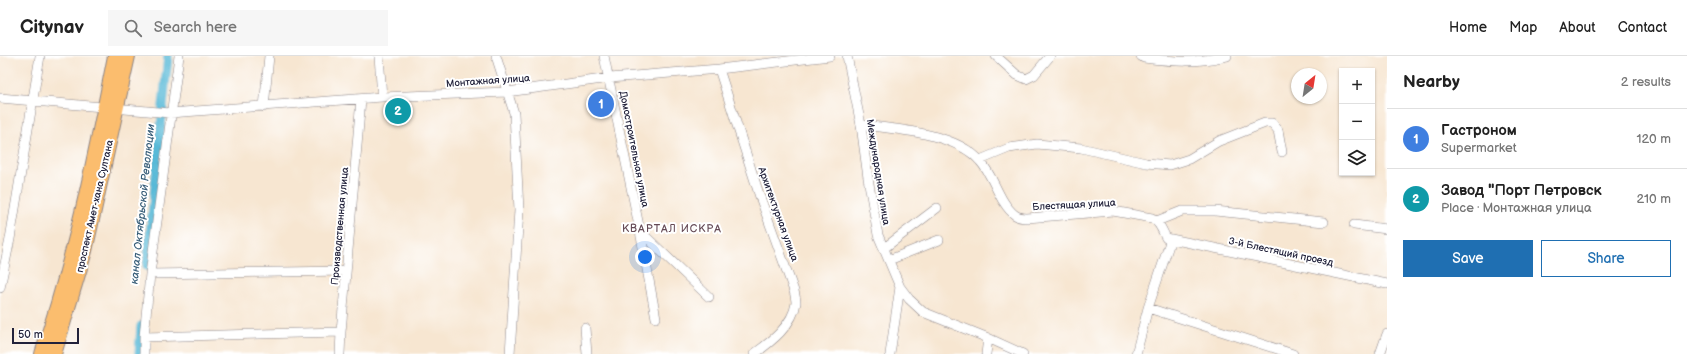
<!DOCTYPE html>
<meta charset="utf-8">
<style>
:root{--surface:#fff;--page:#f6f6f6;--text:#222;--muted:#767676;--line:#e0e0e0;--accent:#1f6fb2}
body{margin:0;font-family:"Balsamiq Sans",sans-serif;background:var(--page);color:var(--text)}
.controls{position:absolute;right:12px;top:12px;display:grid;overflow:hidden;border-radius:0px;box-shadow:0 1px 3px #0004}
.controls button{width:36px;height:36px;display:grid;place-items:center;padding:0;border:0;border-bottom:1px solid var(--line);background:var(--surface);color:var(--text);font:20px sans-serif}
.compass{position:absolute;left:1291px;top:12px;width:36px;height:36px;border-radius:50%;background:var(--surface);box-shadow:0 1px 3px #0004;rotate:30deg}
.scale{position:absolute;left:12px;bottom:10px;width:67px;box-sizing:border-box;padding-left:4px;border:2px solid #22223b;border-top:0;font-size:11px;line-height:14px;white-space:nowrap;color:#22223b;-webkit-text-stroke:3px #fff;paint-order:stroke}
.you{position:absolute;left:645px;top:201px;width:14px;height:14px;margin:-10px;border:3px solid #fff;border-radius:50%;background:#1a73e8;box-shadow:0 0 0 6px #1a73e833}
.badge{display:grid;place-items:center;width:26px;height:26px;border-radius:50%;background:var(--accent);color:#fff;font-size:13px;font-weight:700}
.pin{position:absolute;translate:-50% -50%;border:2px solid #fff;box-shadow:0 1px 4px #0006}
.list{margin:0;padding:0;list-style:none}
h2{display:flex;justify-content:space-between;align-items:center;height:52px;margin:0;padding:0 16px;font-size:17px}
h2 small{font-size:13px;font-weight:400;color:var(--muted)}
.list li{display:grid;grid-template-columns:26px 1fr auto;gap:12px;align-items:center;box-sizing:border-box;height:60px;padding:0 16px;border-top:1px solid var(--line)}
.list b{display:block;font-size:15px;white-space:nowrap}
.list p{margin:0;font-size:13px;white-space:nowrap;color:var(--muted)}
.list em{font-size:13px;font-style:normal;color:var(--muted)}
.actions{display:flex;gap:8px;padding:12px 16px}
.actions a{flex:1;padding:9px 0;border:1px solid var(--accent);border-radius:0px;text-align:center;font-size:14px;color:var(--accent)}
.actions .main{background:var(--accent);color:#fff}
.icon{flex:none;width:22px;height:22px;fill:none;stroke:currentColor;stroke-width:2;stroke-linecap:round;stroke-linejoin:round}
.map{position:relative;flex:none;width:1387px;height:298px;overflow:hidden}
header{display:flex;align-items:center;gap:24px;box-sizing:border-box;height:56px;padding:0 20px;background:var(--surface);border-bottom:1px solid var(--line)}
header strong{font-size:19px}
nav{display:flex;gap:22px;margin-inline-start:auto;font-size:14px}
.search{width:280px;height:36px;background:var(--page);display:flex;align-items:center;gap:10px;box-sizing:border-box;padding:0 14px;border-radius:0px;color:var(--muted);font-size:15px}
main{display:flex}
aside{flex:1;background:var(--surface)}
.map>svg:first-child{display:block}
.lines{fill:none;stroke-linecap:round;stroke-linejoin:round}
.canal{stroke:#59b9d7;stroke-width:9}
.street-casing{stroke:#8c8486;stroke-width:10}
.primary-casing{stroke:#8c8486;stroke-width:16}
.street{stroke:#fff;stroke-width:9}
.primary{stroke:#fbbd6e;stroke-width:14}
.labels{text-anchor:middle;stroke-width:4;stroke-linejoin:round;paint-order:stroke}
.street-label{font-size:10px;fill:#22223b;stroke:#fff}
.water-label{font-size:11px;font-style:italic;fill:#385e79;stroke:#fff}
.neighbourhood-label{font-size:11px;letter-spacing:1px;fill:#654a55;stroke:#fff}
</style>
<header>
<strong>Citynav</strong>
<div class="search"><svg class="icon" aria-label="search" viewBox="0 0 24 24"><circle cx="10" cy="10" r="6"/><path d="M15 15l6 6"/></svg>Search here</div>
<nav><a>Home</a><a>Map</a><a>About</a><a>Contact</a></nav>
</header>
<main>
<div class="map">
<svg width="1387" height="298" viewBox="0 0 1387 298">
<rect width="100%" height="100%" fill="#fff"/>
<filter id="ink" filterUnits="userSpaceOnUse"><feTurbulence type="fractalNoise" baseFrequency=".025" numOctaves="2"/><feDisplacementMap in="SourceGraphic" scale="8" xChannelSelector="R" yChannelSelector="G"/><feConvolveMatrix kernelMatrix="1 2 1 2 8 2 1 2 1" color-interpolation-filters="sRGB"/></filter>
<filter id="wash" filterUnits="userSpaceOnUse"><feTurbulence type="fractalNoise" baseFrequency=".012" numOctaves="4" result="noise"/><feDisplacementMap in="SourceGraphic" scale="16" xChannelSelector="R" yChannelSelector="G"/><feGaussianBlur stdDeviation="0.9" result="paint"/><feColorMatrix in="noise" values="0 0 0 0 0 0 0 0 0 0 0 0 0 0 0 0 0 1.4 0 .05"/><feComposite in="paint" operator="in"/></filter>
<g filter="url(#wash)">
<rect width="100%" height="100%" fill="#f7e6d1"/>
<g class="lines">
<path class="canal" d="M147,210l21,-210
M139,298l2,-28"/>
</g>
</g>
<g filter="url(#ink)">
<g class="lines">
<g class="street-casing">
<path id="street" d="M379,0l3,41
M496,0l18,57 5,97 -9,144
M604,0l36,175 16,87
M847,0l14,69 7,53 10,57 22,52 9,12 14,13 65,26 -2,16
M996,0l21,19 9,4 8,-4 16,-19
M1141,0l3,2c33,4 51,5 83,-2
M719,13l40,125 35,97c1,4 2,8 2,12 -3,22 -25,39 -42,51
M0,42l170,15 212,-16 125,-5 103,-14 109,-9 111,-13
M264,51l5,-51
M861,69c35,4 95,8 119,36 14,15 19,42 35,54 3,2 8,3 12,3l86,-7 39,7c8,5 10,12 14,20l5,1 -23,69 -12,46
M980,104l29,-12 28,-4 44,4 65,15 24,2 19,-6 30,-18 46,-18h7l6,7 4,22
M1157,165l25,-10h33l109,11
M1354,169l33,4
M640,175l69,66
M1171,183l216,45
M883,193l54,-41
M889,204l50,-20
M150,218l196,-3
M0,232l10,-49 30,-183
M1148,252l145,46
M585,272l2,26
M144,281l197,-5
M988,282l35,16
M144,298v-17l6,-63 29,-218
M340,298l1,-22 20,-233
M890,298l10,-67
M1380,298l7,-20"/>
</g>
<g class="primary-casing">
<path id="primary" d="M42,298c33,-97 53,-197 73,-298
M54,298l31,-103 43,-195"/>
</g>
<use href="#street" class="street"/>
<use href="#primary" class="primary"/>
</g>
</g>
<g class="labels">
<g class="street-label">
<text transform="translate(488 24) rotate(-4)" y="4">Монтажная улица</text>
<text transform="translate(635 93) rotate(79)" y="4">Домостроительная улица</text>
<text transform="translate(879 116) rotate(81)" y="4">Международная улица</text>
<text transform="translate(1074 148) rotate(-3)" y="4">Блестящая улица</text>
<text transform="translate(94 150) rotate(-77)" y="4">проспект Амет-хана Султана</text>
<text transform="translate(779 158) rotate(70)" y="4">Архитектурная улица</text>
<text transform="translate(339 170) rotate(-85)" y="4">Производственная улица</text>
<text transform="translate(1281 195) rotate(12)" y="4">3-й Блестящий проезд</text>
</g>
<g class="water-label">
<text transform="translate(142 148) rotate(-84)" y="4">канал Октябрьской Революции</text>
</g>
<g class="neighbourhood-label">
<text x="672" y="176">КВАРТАЛ ИСКРА</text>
</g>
</g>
</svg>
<div class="controls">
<button>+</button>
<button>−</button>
<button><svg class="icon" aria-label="layers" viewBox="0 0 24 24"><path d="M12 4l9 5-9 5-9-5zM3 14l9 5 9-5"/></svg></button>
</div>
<svg class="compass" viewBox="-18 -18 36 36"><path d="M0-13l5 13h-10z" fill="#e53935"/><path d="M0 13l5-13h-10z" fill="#767676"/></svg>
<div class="scale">50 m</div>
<div class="you"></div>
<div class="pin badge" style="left:601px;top:48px;background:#3f7fe0">1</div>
<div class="pin badge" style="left:398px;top:55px;background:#0f9aa8">2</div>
</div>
<aside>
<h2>Nearby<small>2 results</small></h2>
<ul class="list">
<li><span class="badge" style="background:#3f7fe0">1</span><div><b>Гастроном</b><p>Supermarket</p></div><em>120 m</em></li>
<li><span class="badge" style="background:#0f9aa8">2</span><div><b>Завод &quot;Порт Петровск</b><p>Place · Монтажная улица</p></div><em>210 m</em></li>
</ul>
<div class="actions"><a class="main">Save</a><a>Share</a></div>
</aside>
</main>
